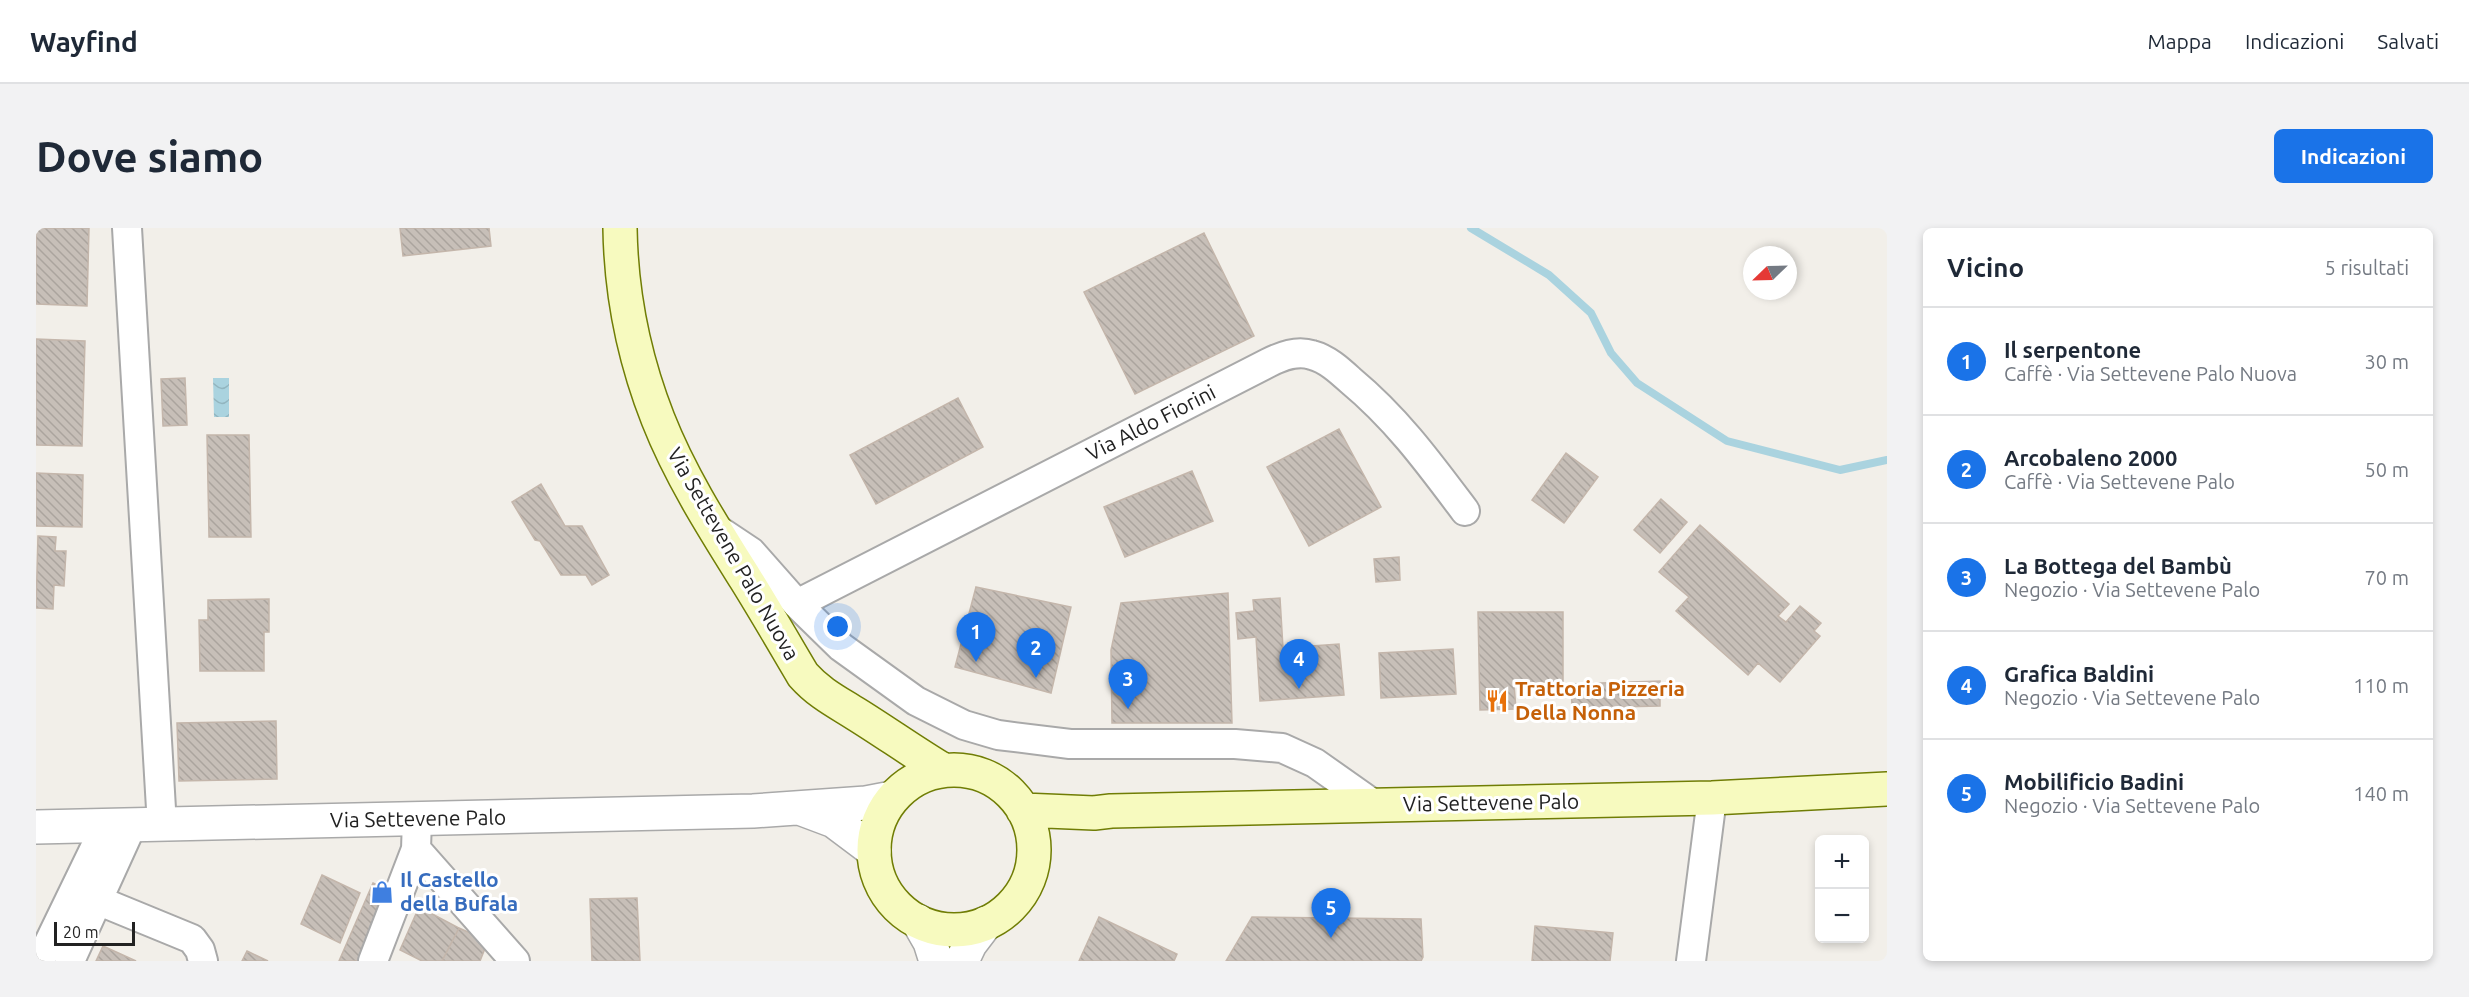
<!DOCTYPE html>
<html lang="it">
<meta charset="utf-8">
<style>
:root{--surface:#fff;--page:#f2f2f3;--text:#1f2937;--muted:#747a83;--line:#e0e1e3;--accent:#1a73e8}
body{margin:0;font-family:Ubuntu,sans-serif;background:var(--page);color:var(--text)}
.controls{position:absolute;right:18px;bottom:18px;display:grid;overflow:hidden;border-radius:9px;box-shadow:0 3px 9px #0003}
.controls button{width:54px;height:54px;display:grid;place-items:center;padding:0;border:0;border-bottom:2px solid var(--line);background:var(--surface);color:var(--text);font:30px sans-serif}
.compass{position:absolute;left:1707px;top:18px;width:54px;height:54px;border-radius:50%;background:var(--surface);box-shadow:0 3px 9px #0003;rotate:247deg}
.scale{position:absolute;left:18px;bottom:15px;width:81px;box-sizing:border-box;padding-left:6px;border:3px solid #222;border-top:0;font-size:16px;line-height:21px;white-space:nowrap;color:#222;-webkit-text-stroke:4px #fff;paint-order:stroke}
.you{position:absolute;left:802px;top:399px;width:21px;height:21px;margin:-15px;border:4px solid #fff;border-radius:50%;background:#1a73e8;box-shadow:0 0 0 9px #1a73e833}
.badge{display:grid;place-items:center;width:39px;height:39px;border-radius:50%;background:var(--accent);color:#fff;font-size:20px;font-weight:700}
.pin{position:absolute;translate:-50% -50px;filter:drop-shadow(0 2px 3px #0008)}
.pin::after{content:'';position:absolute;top:32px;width:21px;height:18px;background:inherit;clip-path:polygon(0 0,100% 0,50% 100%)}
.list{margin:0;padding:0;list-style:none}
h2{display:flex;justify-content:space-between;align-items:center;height:78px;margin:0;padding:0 24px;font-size:26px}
h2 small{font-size:20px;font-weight:400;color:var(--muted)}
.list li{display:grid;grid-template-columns:39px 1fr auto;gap:18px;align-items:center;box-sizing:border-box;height:108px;padding:0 24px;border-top:2px solid var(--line)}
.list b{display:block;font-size:22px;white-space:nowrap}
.list p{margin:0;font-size:20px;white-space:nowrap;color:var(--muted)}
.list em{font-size:20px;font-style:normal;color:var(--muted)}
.map{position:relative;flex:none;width:1851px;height:733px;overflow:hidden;border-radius:9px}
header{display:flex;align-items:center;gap:36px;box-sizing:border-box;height:84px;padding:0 30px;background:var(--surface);border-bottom:2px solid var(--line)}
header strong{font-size:28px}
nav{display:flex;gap:33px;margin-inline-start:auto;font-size:21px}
.intro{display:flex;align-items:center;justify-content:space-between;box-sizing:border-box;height:144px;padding:0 36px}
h1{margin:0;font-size:42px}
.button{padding:15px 27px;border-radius:9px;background:var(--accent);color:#fff;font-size:21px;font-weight:700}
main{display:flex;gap:36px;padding:0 36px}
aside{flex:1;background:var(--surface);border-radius:9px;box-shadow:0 3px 9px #0003}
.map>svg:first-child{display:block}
.water{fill:url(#water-waves)}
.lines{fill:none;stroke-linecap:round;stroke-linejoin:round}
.stream{stroke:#aad3df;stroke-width:8}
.building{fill:url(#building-back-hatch);stroke:#c4b6ab;stroke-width:1.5}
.minor-casing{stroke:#a9a9a9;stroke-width:32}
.tertiary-casing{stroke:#a9a9a9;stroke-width:36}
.secondary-casing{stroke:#707d05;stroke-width:36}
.minor{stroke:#fff;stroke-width:28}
.tertiary{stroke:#fff;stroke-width:33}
.secondary{stroke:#f7fabf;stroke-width:33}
.labels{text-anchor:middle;stroke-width:6;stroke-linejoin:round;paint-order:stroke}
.street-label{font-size:21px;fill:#222;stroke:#fff}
.food-label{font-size:21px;font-weight:bold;fill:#c56008;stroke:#fff;text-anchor:start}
.shop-label{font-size:21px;font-weight:bold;fill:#366cbe;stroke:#fff;text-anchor:start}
</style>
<header>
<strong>Wayfind</strong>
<nav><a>Mappa</a><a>Indicazioni</a><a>Salvati</a></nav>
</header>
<div class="intro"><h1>Dove siamo</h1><a class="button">Indicazioni</a></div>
<main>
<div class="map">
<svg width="1851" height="733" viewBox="0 0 1851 733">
<defs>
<pattern id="water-waves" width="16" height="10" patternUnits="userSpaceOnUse" patternTransform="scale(1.5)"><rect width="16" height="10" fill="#aad3df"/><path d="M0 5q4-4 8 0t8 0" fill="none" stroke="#92b5bf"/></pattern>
<pattern id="building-back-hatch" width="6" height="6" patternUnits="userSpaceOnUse" patternTransform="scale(1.5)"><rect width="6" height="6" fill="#c7bfb8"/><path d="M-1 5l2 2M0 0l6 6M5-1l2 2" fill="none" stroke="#aba49e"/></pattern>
</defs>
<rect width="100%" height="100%" fill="#f2efe9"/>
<path class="water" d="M177,150h16v39h-15z"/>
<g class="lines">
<path class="stream" d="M1435,0l78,47 42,38 20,40 26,30 90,58 113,29 47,-10"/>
</g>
<path class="building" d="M0,0h53l-2,78 -51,-2z
M364,0h89l2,18 -88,10z
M1168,5l50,103 -119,58 -51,-102z
M0,111l49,2 -3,105 -46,-1z
M149,150l2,47 -24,1 -2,-47z
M922,170l25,49 -107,57 -26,-49z
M1303,201l42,78 -72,39 -42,-79z
M171,207h42l2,102h-42z
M1530,225l32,24 -34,46 -32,-23z
M1156,243l21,50 -88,36 -21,-50z
M0,245l47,2 -1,52 -46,-1z
M505,256l24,42h17l27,49 -17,10 -6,-10h-25l-21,-34 -5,-1 -23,-38z
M1625,271l26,23 -27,31 -26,-23z
M1664,297l89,79 -11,12 8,6 14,-16 21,17 -7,8 6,5 -40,46 -22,-19 -10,12 -72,-64 13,-14 -30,-25z
M2,308l18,1 -1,14h11l-2,35 -10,-1 -1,24 -17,-1z
M1363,329l1,23 -24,2 -2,-23z
M940,359l95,20 -20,86 -96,-26z
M1192,365l4,130h-120l-1,-73 10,-47z
M1244,370l3,50 56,-4 5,51 -84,6 -4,-64 -18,2 -2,-26 18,-2 -1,-11z
M233,371v33h-5v39h-64l-1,-51h9v-20z
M1442,384h85v69l-49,3 2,25 -36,1z
M1417,421l3,45 -75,4 -2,-45z
M1624,453v25l-88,2 -1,-24z
M240,493l1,58 -98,2 -2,-58z
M286,647l38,18 -20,50 -39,-19z
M337,655l20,10 -28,68h-26z
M601,670l3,63h-48l-2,-62z
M383,679l40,21 -17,33h-20l-22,-11z
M1063,689l78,37 -3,7h-95z
M1216,689l169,2 2,38 -2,4h-195z
M1499,698l78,7 -3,28h-78z
M423,700l29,13 -8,20h-38z
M67,718l33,15h-40z
M211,723l21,10h-26z"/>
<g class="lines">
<g class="minor-casing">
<path id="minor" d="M91,0l35,598
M679,300l36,24 46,52 44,43 75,54 48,24 34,10 72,9h165l47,4 33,15 61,43
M761,376l471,-241c14,-7 29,-13 44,-8 15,4 27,15 38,25 47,39 79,83 115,131
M380,621l99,112
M61,672l95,39 8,11 3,11
M4,733l65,-134
M34,733l61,-134
M337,733l43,-112 1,-30
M1655,733l21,-163"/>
</g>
<g class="tertiary-casing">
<path id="tertiary" d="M766,581l32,12 40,30
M0,599l717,-16 113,-8 26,-5
M882,693l12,21 6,19
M926,733l8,-17 16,-21"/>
</g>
<g class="secondary-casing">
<path id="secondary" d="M584,0c1,65 14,130 38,191 22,56 55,108 87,159 20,32 39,65 58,97 16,18 34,27 53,39 29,18 57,38 87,56
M838 622a80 80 0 1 1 160 0a80 80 0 1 1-160 0Z
M987,582l71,3 17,-2 601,-13 175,-9"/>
</g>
<use href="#minor" class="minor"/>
<use href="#tertiary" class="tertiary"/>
<use href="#secondary" class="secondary"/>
</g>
<defs>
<g id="restaurant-bare" transform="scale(1.8)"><path d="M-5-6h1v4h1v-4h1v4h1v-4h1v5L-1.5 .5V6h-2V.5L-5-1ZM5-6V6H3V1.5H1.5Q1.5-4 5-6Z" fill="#e8710a" stroke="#fff" stroke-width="2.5" paint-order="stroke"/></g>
<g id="shop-bare" transform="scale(1.8)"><path d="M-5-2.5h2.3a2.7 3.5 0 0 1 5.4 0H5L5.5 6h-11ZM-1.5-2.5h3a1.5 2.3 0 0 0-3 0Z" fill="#3f7fe0" stroke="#fff" stroke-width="2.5" paint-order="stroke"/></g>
</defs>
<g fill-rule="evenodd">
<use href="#restaurant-bare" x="1461" y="473"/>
<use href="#shop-bare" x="346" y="664"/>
</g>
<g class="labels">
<g class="street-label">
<text transform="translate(1115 195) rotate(-27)" y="7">Via Aldo Fiorini</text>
<text transform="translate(697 326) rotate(60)" y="7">Via Settevene Palo Nuova</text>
<text transform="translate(1455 575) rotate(-1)" y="7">Via Settevene Palo</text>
<text transform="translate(382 591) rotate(-1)" y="7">Via Settevene Palo</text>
</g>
<g class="food-label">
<text x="1479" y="468">Trattoria Pizzeria<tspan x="1479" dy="24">Della Nonna</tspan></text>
</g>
<g class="shop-label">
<text x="364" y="659">Il Castello<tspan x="364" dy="24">della Bufala</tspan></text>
</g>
</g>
</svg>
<div class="controls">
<button>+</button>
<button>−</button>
</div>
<svg class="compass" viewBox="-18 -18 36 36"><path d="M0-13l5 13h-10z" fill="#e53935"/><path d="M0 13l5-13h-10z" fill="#747a83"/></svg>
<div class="scale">20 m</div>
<div class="you"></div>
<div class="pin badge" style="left:940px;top:434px">1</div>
<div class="pin badge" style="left:1000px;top:450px">2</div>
<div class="pin badge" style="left:1092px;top:481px">3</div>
<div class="pin badge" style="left:1263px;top:461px">4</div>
<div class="pin badge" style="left:1295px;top:710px">5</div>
</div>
<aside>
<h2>Vicino<small>5 risultati</small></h2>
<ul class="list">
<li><span class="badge">1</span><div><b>Il serpentone</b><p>Caffè · Via Settevene Palo Nuova</p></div><em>30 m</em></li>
<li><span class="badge">2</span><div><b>Arcobaleno 2000</b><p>Caffè · Via Settevene Palo</p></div><em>50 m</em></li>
<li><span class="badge">3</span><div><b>La Bottega del Bambù</b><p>Negozio · Via Settevene Palo</p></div><em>70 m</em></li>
<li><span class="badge">4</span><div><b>Grafica Baldini</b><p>Negozio · Via Settevene Palo</p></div><em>110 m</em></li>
<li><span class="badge">5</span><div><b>Mobilificio Badini</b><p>Negozio · Via Settevene Palo</p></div><em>140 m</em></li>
</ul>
</aside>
</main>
